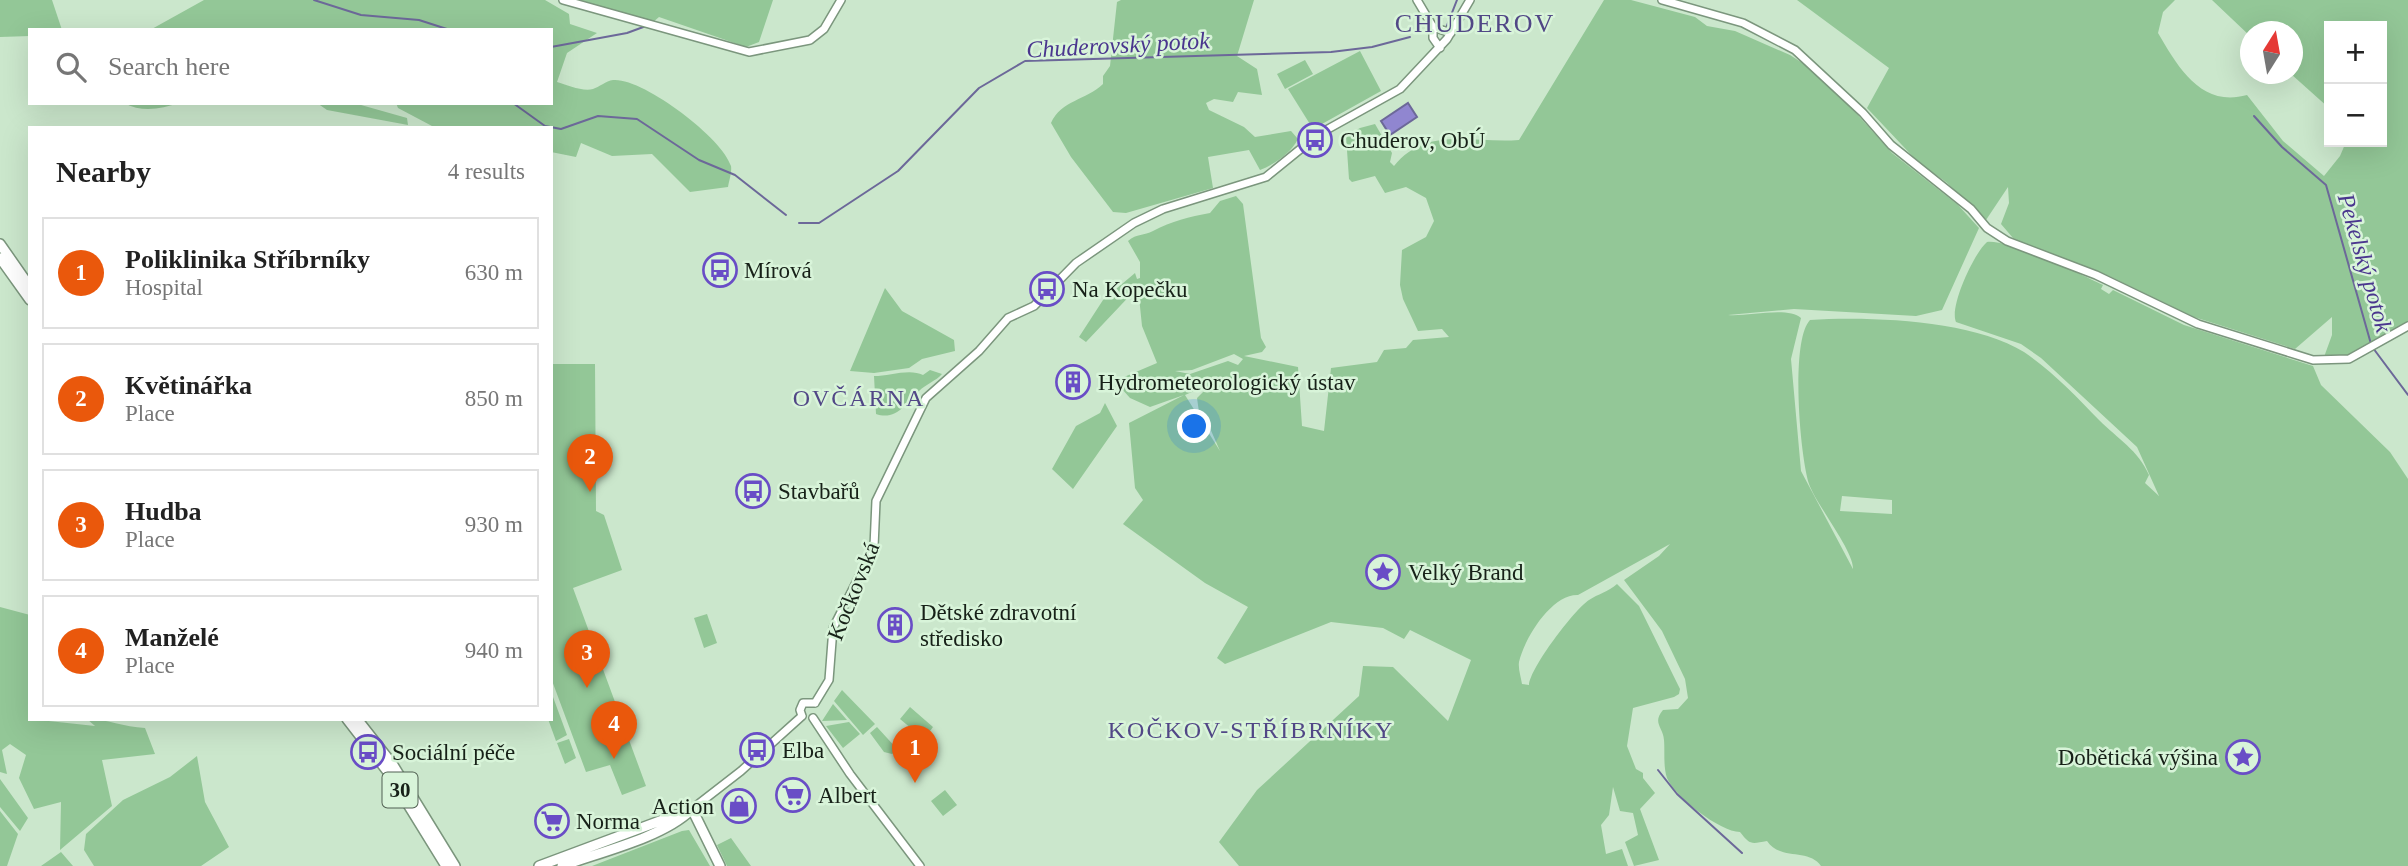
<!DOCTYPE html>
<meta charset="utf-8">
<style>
:root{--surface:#fff;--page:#f6f6f6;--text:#222;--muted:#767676;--line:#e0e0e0;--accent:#ea580c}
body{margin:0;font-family:"Times New Roman",serif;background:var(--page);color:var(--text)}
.controls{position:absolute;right:21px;top:21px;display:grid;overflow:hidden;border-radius:0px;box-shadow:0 7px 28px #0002}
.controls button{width:63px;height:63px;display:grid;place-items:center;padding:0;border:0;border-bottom:2px solid var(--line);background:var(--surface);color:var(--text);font:35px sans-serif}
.compass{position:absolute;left:2240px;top:21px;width:63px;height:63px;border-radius:50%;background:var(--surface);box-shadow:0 7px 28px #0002;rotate:11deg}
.you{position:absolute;left:1195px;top:427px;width:24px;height:24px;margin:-18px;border:5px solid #fff;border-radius:50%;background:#1a73e8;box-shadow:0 0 0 10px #1a73e833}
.badge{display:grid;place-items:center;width:46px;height:46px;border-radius:50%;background:var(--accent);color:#fff;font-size:23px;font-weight:700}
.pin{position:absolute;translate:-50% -58px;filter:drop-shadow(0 2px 4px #0008)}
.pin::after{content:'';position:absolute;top:37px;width:24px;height:21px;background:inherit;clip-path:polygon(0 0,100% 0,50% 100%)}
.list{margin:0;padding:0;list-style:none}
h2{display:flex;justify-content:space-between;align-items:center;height:91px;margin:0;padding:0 28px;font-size:30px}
h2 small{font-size:23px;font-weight:400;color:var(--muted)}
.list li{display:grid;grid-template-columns:46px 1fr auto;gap:21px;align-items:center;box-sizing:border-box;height:112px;margin:0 14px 14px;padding:0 14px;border:2px solid var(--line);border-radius:0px}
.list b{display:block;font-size:26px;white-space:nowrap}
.list p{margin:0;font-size:23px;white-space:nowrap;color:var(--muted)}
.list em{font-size:23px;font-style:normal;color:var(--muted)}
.icon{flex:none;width:38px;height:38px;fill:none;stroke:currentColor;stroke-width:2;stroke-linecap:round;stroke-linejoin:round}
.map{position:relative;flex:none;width:2408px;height:866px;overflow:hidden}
.search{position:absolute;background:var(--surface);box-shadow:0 7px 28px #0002;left:28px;top:28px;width:525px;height:77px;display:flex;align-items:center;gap:18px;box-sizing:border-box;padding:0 24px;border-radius:0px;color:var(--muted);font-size:26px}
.panel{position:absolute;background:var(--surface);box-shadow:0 7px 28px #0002;left:28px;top:126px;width:525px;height:595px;border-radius:0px}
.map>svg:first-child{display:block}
.green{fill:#93c797;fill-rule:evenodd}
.water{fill:#9086d0;stroke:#6c6899;stroke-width:2}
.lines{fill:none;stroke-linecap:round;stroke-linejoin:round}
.stream{stroke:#6c6899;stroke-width:2}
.tertiary-casing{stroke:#7b967d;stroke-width:10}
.primary-casing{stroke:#7b967d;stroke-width:12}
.tertiary{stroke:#fff;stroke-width:7}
.primary{stroke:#fff;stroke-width:9}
.labels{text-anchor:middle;stroke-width:5;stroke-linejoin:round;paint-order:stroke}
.shield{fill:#d8f4d9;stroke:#516052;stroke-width:2}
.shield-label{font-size:21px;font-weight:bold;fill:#172118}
.poi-label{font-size:23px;fill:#172118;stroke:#d8f4d9;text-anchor:start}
.street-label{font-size:23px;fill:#172118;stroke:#d8f4d9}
.water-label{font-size:24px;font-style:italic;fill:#4a368e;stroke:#d8f4d9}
.neighbourhood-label{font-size:24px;letter-spacing:2px;fill:#514786;stroke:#d8f4d9}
.quarter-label{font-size:26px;letter-spacing:2px;fill:#514786;stroke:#d8f4d9}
</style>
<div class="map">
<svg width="2408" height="866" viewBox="0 0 2408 866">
<rect width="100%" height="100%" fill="#cbe7cc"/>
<path class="green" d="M0,0h52l10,30h-32v6l-30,1z
M204,0h341l24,14 1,10 27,9 -30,20 -10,29c10,3 26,10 36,7 6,-2 13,-8 20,-9 29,-3 110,58 118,86 1,6 -2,15 -3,21l-38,5 -38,-38 -40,2 -31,-13 -5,14 -25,-5v-24h-104l-15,-2 -34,-18 -2,-5h155v-73h-401z
M568,0h205l-14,42 -13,5 -87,-30 -7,6z
M1121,0h133l-17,56 20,13 5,26 -24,-3 -5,10 -19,-3 -8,4 3,7 35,17 11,10 36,-6 7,8c-7,14 -23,25 -38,31l-11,-20 -41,7 5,31 -87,25 -13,-1 -42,-55 -20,-34c10,-23 36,-23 52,-39v-8l7,-10 7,-64z
M1604,0h27l64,17 12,9 28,5 55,24 17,11 40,37 45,50 66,52 21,23 -37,82 -26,6 -122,-7 -66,6c18,2 60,-9 73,3l-10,41 10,112 52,98c1,-18 -36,-63 -44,-85 -9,-28 -19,-143 1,-164 59,-4 163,0 214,32 28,19 52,44 75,68 19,19 39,30 50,55l-4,8 14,13 -22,-49 -96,-89 -20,-14 -65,-22c-7,-15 18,-69 31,-80 22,-3 93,32 116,43l-2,4 8,5 4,-4 71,35 129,41 8,19 69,67 18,27v387h-587c-12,-18 -41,-5 -54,-25 -16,3 -17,4 -27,-9 -20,0 -66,-36 -73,-54 -4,-12 -2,-27 -3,-38 -1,-13 -12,-17 -1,-30l15,-1 10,-11 -3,-19 -23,-48 -38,-51 35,-24 11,-12 -92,51c-26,-1 -53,42 -59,67 -1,7 2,15 3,22l7,1c1,-17 45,-75 60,-85 9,-6 19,-8 28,-16l22,22 41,83 -1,5 -5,3 -41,11 -6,38 9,23 7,4v5l12,15 -15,16 19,51 -25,6 -9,-24 13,-7 -5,-22 -13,-2 -7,-24 -4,28 -8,10 5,29 16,-5 6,17h-389l-20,-24 38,-52 102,-94 4,-30 30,1 55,54 23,-61 -61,-30 -6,9 -21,-11 -52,-6 -106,42 -8,-6 31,-51 -43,-24 -82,-59 20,-24 -8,-12 -6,-65 55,-28 -34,12 -20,-9 -8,-9 2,-12 33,-14 -15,-37 -4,-39 -52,55 -7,-5 24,-37 32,-27 2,6 3,-1v-16l-12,-21c9,-8 16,-5 25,-10 19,-10 36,-14 57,-18l10,-12 16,-5 7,8 18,134 5,9 -4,5 -18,4 54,11 4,59 22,5 7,-63 46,-6 7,-12 22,-2 7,-8 36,-3 -7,-8 -24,2 -15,-32 -3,-14 2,-35 24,-13 8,-16 -8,-23 -20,-11 -21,6 -10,-17 -23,6 -3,-3 -3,-43 14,-8 15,-4 17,29 -2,9 4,4c33,-41 80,-22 125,-26zM1234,354l9,5 -5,6 -10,-4 -38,13 -15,-3 17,-1zM1203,387l4,1 -10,10 2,14 10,14 11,25 -35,-56zM1842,496l50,4v14l-52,-3z
M1797,0h378l-12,12 -5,21c20,34 43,75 89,62l36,46 41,35 16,-20 6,-14h36v-116h-53v82l-38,-34 1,-42h-42v4l-38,-36h196v322l-61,35h-23l8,-22v-18l-37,32 -101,-32 -85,-41 -70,-25 -26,-13 -12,-14 8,-21 -1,-16 -22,33 -40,-38 -28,-20 -51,-54 22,-40z
M1360,51l21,40 -68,38 -25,-40z
M1305,60l8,14 -28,15 -8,-15z
M124,103h55c-18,6 -37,10 -55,0z
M317,103h37l53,15 1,7 -81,-15z
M885,288l17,23 52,29 1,11 -33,8 -13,9 -35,5 -24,-2z
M551,364h44l1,147 8,4 18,55 -49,18 73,198 -24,9 -12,-30 -24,7 -35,-94z
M930,370l12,4c-6,7 -16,10 -23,17 -12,12 -23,30 -43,23l-2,-38c15,0 36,-8 49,-1z
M1105,403l12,23 -44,63 -21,-20 24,-43 24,-13z
M0,607l30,8v104l65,7 -8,-7c20,0 37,8 58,9l10,26 -53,6 10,46 -52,44 1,-48 -27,7 -15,-31 7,-23 -16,-11 -8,6 5,24 -7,-2z
M707,614l10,29 -13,5 -10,-30z
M842,690l33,34 -12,11 -29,-34z
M553,697l14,38 -11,6 -8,-22h3z
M833,704l14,16 -25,1z
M910,707l23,20 -9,12 -24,-20z
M849,722l11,12 -17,14 -17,-22z
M877,727l21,23 -6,4 -8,-2 -14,-19z
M569,739l7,19 -11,6 -8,-21z
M197,756l8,46 24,45 -28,19h-107l-10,-16 2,-16 37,-34 47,-23z
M0,779l28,39 -8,13 -20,-24z
M945,790l12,15 -14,11 -12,-15z
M0,811l18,23 -11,32h-7z
M689,830l21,36h-118l90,-35z
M731,838l20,28h-24l-10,-21z
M61,852l12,14h-32z"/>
<path class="water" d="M1408,103l9,14 -27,18 -9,-14z"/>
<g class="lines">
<path class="stream" d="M314,0l47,15 58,5 31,10
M1446,28l11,-28
M551,47l76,-14 19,-7
M513,103l32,23 16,3 37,-13 39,3 62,41 36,15 51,40
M2254,116l28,31 44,38 45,159
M799,223h20l79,-52 81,-83 46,-27 306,-9 41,-5 38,-10
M2373,348l35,47
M1658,770l19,24 65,59"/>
<g class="tertiary-casing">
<path id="tertiary" d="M563,0l186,52 61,-12 14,-11 17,-29
M1417,0l16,27 18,6
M1662,0l81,23 52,27 68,63 28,32 80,64 16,19 20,13 89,34 102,49 115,36 36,-1 59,-33
M1433,27v11l7,10
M815,703l14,-23 4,-52 41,-81 2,-46 50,-103 53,-47 29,-33 26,-12 42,-43 58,-40 29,-14 103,-32 53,-43 81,-45 47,-50 23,-39
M802,716l-2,-6 3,-7h12
M813,718l37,56 70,92
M692,809l49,-38 61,-55"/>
</g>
<g class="primary-casing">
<path id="primary" d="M0,244l30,43
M0,258l30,42
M347,719l41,53 58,94
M357,719l36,46 62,101
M692,809l28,57
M539,866l153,-57
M562,866c38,-14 100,-28 129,-56"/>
</g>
<use href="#tertiary" class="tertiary"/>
<use href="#primary" class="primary"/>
</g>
<defs>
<g id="bus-ring" transform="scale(1.75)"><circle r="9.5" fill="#d8f4d9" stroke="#694dc6" stroke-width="1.5"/><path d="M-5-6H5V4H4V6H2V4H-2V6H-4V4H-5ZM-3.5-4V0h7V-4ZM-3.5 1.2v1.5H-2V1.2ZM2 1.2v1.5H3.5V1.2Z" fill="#694dc6"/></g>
<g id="building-ring" transform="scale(1.75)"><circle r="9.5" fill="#d8f4d9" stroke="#694dc6" stroke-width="1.5"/><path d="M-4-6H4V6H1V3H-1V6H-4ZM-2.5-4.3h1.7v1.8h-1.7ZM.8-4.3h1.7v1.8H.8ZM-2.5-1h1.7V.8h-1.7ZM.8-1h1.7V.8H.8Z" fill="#694dc6"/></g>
<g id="sight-ring" transform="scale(1.75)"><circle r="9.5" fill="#d8f4d9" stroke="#694dc6" stroke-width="1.5"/><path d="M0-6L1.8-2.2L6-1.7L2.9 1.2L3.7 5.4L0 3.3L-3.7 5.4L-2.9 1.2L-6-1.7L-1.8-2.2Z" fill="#694dc6"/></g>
<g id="supermarket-ring" transform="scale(1.75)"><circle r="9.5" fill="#d8f4d9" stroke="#694dc6" stroke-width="1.5"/><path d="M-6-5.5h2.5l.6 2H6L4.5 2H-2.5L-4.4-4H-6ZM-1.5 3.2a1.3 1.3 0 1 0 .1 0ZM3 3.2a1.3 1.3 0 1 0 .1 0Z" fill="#694dc6"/></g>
<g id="shop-ring" transform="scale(1.75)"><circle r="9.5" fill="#d8f4d9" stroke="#694dc6" stroke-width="1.5"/><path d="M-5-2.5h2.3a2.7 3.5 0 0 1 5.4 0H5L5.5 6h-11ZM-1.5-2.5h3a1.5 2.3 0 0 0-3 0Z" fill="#694dc6"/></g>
</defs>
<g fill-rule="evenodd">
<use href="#bus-ring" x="1315" y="140"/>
<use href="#bus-ring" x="720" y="270"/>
<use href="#bus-ring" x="1047" y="289"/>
<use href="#building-ring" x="1073" y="382"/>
<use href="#bus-ring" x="753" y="491"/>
<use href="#sight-ring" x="1383" y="572"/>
<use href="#building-ring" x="895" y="625"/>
<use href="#bus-ring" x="757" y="750"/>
<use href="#bus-ring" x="368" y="752"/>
<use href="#sight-ring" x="2243" y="757"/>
<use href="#supermarket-ring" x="793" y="795"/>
<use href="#shop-ring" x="739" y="806"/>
<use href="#supermarket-ring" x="552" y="821"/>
</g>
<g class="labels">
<rect class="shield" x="382.5" y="772.5" width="35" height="35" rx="5"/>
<g class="shield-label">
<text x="400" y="797">30</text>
</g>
<g class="poi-label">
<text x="1340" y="148">Chuderov, ObÚ</text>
<text x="744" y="278">Mírová</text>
<text x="1072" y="297">Na Kopečku</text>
<text x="1098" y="390">Hydrometeorologický ústav</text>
<text x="778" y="499">Stavbařů</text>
<text x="1408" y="580">Velký Brand</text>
<text x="920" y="620">Dětské zdravotní<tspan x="920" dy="26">středisko</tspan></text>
<text x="782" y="758">Elba</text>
<text x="392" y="760">Sociální péče</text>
<text x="2218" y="765" text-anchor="end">Dobětická výšina</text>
<text x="818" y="803">Albert</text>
<text x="714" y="814" text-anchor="end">Action</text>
<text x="576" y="829">Norma</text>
</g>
<g class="street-label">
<text transform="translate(853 591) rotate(-68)" y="8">Kočkovská</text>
</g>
<g class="water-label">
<text transform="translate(1118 45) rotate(-3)" y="8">Chuderovský potok</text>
<text transform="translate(2365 263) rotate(74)" y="8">Pekelský potok</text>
</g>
<g class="neighbourhood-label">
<text x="859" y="406">OVČÁRNA</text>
<text x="1251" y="738">KOČKOV-STŘÍBRNÍKY</text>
</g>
<g class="quarter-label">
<text x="1475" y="32">CHUDEROV</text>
</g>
</g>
</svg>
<div class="controls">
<button>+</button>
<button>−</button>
</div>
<svg class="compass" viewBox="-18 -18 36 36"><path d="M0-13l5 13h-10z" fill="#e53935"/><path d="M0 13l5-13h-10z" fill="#767676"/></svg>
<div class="you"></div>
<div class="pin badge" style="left:915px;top:783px">1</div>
<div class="pin badge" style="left:590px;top:492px">2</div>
<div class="pin badge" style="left:587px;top:688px">3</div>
<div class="pin badge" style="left:614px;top:759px">4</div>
<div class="search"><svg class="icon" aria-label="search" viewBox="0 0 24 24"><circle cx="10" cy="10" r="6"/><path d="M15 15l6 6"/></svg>Search here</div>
<section class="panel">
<h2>Nearby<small>4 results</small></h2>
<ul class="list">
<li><span class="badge">1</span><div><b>Poliklinika Stříbrníky</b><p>Hospital</p></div><em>630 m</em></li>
<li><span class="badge">2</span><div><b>Květinářka</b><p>Place</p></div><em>850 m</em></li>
<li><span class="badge">3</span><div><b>Hudba</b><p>Place</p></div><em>930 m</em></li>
<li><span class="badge">4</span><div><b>Manželé</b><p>Place</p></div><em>940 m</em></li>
</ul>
</section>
</div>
